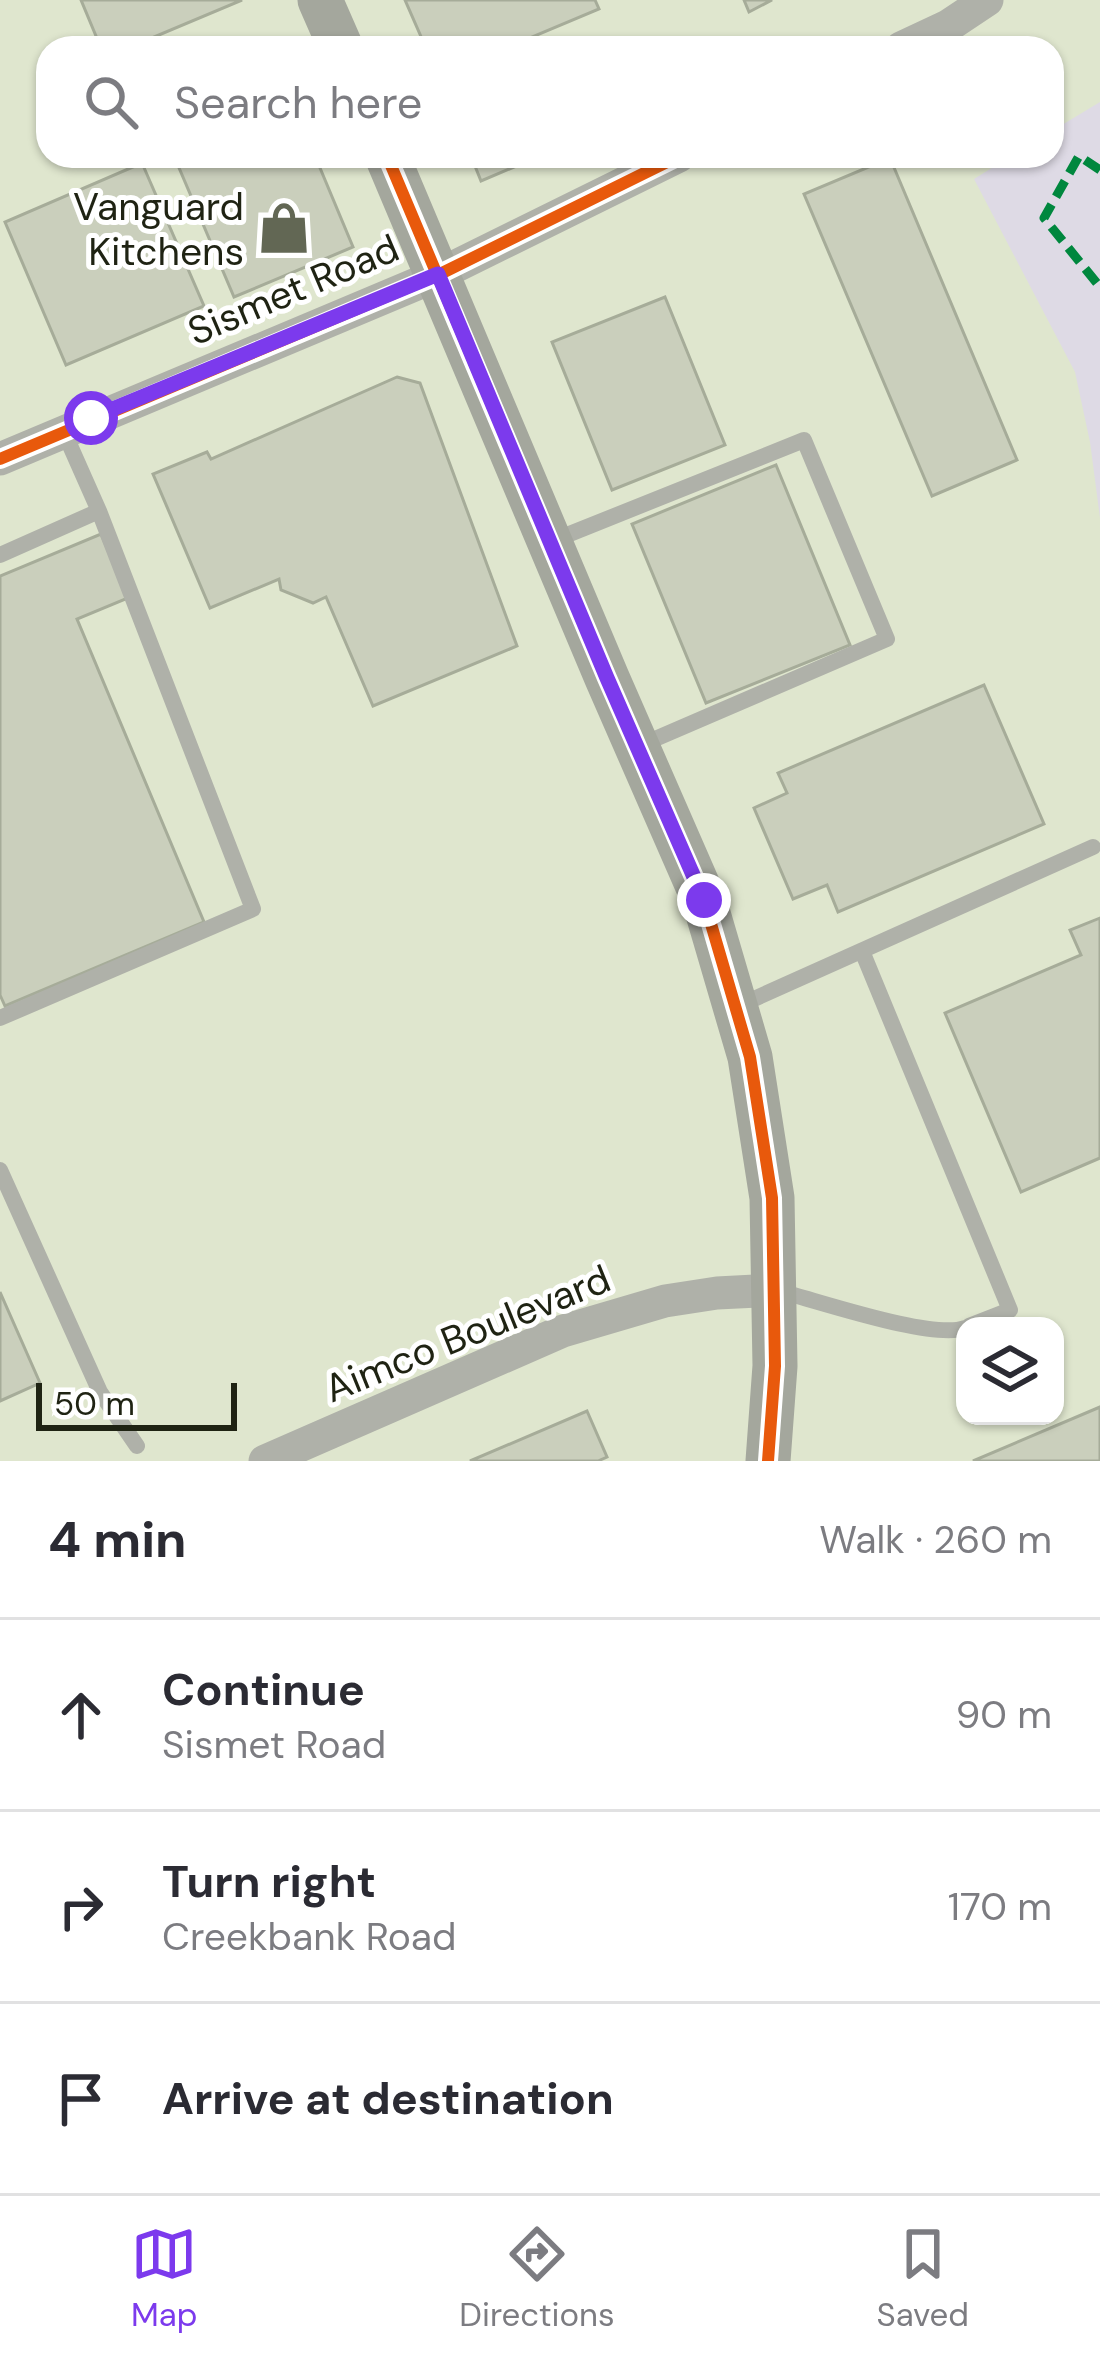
<!DOCTYPE html>
<meta charset="utf-8">
<style>
:root{--surface:#fff;--page:#f2f2f3;--text:#2b2b33;--muted:#7c7c81;--line:#e1e1e2;--accent:#7c3aed}
body{margin:0;font-family:"DM Sans",sans-serif;background:var(--page);color:var(--text)}
.controls{position:absolute;right:36px;bottom:36px;display:grid;overflow:hidden;border-radius:24px;box-shadow:0 3px 9px #0004}
.controls button{width:108px;height:108px;display:grid;place-items:center;padding:0;border:0;border-bottom:3px solid var(--line);background:var(--surface);color:var(--text);font:60px sans-serif}
.scale{position:absolute;left:36px;bottom:30px;width:201px;box-sizing:border-box;padding-left:12px;border:6px solid #1f2313;border-top:0;font-size:33px;line-height:42px;white-space:nowrap;color:#1f2313;-webkit-text-stroke:9px #fff;paint-order:stroke}
.stop{position:absolute;width:36px;height:36px;margin:-27px;border:9px solid #7c3aed;border-radius:50%;background:#fff}
.stop.end{background:#7c3aed;border-color:#fff;box-shadow:0 3px 12px #0008}
.list{margin:0;padding:0;list-style:none}
h2{display:flex;justify-content:space-between;align-items:center;height:156px;margin:0;padding:0 48px;font-size:51px}
h2 small{font-size:39px;font-weight:400;color:var(--muted)}
.list li{display:grid;grid-template-columns:78px 1fr auto;gap:36px;align-items:center;box-sizing:border-box;height:192px;padding:0 48px;border-top:3px solid var(--line)}
.list b{display:block;font-size:45px;white-space:nowrap}
.list p{margin:0;font-size:39px;white-space:nowrap;color:var(--muted)}
.list em{font-size:39px;font-style:normal;color:var(--muted)}
.icon{flex:none;width:66px;height:66px;fill:none;stroke:currentColor;stroke-width:2;stroke-linecap:round;stroke-linejoin:round}
.map{position:relative;flex:none;width:1100px;height:1461px;overflow:hidden}
.search{position:absolute;background:var(--surface);box-shadow:0 3px 9px #0004;left:36px;right:36px;top:36px;height:132px;display:flex;align-items:center;gap:30px;box-sizing:border-box;padding:0 42px;border-radius:36px;color:var(--muted);font-size:45px}
.sheet{height:732px;background:var(--surface)}
nav{display:flex;justify-content:space-around;align-items:center;box-sizing:border-box;height:168px;border-top:3px solid var(--line);background:var(--surface);font-size:33px;color:var(--muted)}
nav a{display:grid;justify-items:center;gap:6px}
nav .on{color:var(--accent)}
.map>svg:first-child{display:block}
.green{fill:#dedae5}
.building{fill:#cacfbc;stroke:#a6ac99;stroke-width:3}
.lines{fill:none;stroke-linecap:round;stroke-linejoin:round}
.lane{stroke:#afb1a9;stroke-width:16}
.street{stroke:#afb1a9;stroke-width:33}
.secondary{stroke:#a4a79d;stroke-width:45}
.quiet{stroke:#00873e;stroke-width:9;stroke-dasharray:18 9;stroke-linecap:butt}
.cycleway-casing{stroke:#fff;stroke-width:20}
.cycleway{stroke:#e8590c;stroke-width:12}
.route{stroke:#7c3aed;stroke-width:15}
.labels{text-anchor:middle;stroke-width:10;stroke-linejoin:round;paint-order:stroke}
.poi-label{font-size:39px;fill:#1f2313;stroke:#fff;text-anchor:end}
.street-label{font-size:39px;fill:#1f2313;stroke:#fff}
</style>
<div class="map">
<svg width="1100" height="1461" viewBox="0 0 1100 1461">
<rect width="100%" height="100%" fill="#dfe6ce"/>
<path class="green" d="M1100,102v416l-10,-76 -15,-70 -101,-193 37,-23h41v-25z"/>
<path class="building" d="M81,0h161l-114,48h-27z
M405,0h190l4,9 -93,39h-80z
M744,0h28l-23,12z
M624,38l4,10h-28z
M174,156h141l38,91 -119,50z
M471,156h69l-59,25z
M890,158l127,302 -85,36 -128,-302z
M142,163l62,143 -138,59 -61,-143z
M665,297l60,148 -113,45 -60,-148z
M397,377l23,6 97,263 -144,60 -47,-109 -13,6 -32,-13 -2,-11 -69,29 -57,-134 54,-22 4,7z
M776,465l74,180 -144,58 -74,-179z
M101,534l27,64 -51,21 127,303 -199,84 -5,-11v-419z
M984,685l60,139 -206,88 -11,-27 -34,14 -39,-91 33,-15 -9,-20z
M1100,918v240l-79,34 -76,-179 136,-58 -11,-25z
M0,1292l40,91 -40,18z
M1100,1407v54h-127z
M587,1411l20,46 -9,4h-128z"/>
<g class="lines">
<path class="lane" d="M552,541l252,-101 83,199 -246,106
M0,555l99,-44
M862,951l148,359 -41,16
M736,1007l357,-160
M0,1018l253,-109 -154,-398 -35,-79
M0,1170l100,222 37,54
M779,1291c40,10 153,49 186,37"/>
<path class="street" d="M901,48l47,-22 39,-26
M0,459l438,-184 241,-119
M265,1461l298,-130 102,-30 52,-8 59,-3"/>
<path class="secondary" d="M320,0l21,48
M387,156l220,522 97,222 46,157 22,141 3,168 -7,95"/>
<path class="quiet" d="M1100,170l-21,-14 -35,62 56,69"/>
<g class="cycleway-casing">
<path id="cycleway" d="M387,156l220,522 97,222 46,157 22,141 3,168 -7,95
M0,459l438,-184 241,-119"/>
</g>
<use href="#cycleway" class="cycleway"/>
</g>
<g class="lines">
<path class="route" d="M91,418l347,-144 169,404 97,222"/>
</g>
<defs>
<g id="shop-bare" transform="scale(4.14)"><path d="M-5-2.5h2.3a2.7 3.5 0 0 1 5.4 0H5L5.5 6h-11ZM-1.5-2.5h3a1.5 2.3 0 0 0-3 0Z" fill="#626754" stroke="#fff" stroke-width="2.5" paint-order="stroke"/></g>
</defs>
<g fill-rule="evenodd">
<use href="#shop-bare" x="284" y="228"/>
</g>
<g class="labels">
<g class="poi-label">
<text x="244" y="220">Vanguard<tspan x="244" dy="45">Kitchens</tspan></text>
</g>
<g class="street-label">
<text transform="translate(293 289) rotate(-23)" y="14">Sismet Road</text>
<text transform="translate(467 1333) rotate(-22)" y="14">Aimco Boulevard</text>
</g>
</g>
</svg>
<div class="controls">
<button><svg class="icon" aria-label="layers" viewBox="0 0 24 24"><path d="M12 4l9 5-9 5-9-5zM3 14l9 5 9-5"/></svg></button>
</div>
<div class="scale">50 m</div>
<div class="stop" style="left:91px;top:418px"></div>
<div class="stop end" style="left:704px;top:900px"></div>
<div class="search"><svg class="icon" aria-label="search" viewBox="0 0 24 24"><circle cx="10" cy="10" r="6"/><path d="M15 15l6 6"/></svg>Search here</div>
</div>
<section class="sheet">
<h2>4 min<small>Walk · 260 m</small></h2>
<ul class="list">
<li><svg class="icon" aria-label="ahead" viewBox="0 0 24 24"><path d="M12 20V5M6 11l6-6 6 6"/></svg><div><b>Continue</b><p>Sismet Road</p></div><em>90 m</em></li>
<li><svg class="icon" aria-label="right" viewBox="0 0 24 24"><path d="M7 20v-9h11M14 6l5 5-5 5"/></svg><div><b>Turn right</b><p>Creekbank Road</p></div><em>170 m</em></li>
<li><svg class="icon" aria-label="arrive" viewBox="0 0 24 24"><path d="M6 21V4h12l-3 4 3 4H6"/></svg><div><b>Arrive at destination</b></div></li>
</ul>
</section>
<nav>
<a class="on"><svg class="icon" aria-label="map" viewBox="0 0 24 24"><path d="M3 6l6-2 6 2 6-2v14l-6 2-6-2-6 2zM9 4v14M15 6v14"/></svg>Map</a>
<a><svg class="icon" aria-label="directions" viewBox="0 0 24 24"><path d="M12 3l9 9-9 9-9-9zM9 14v-3h6M13 9l2 2-2 2"/></svg>Directions</a>
<a><svg class="icon" aria-label="saved" viewBox="0 0 24 24"><path d="M7 4h10v16l-5-4-5 4z"/></svg>Saved</a>
</nav>
